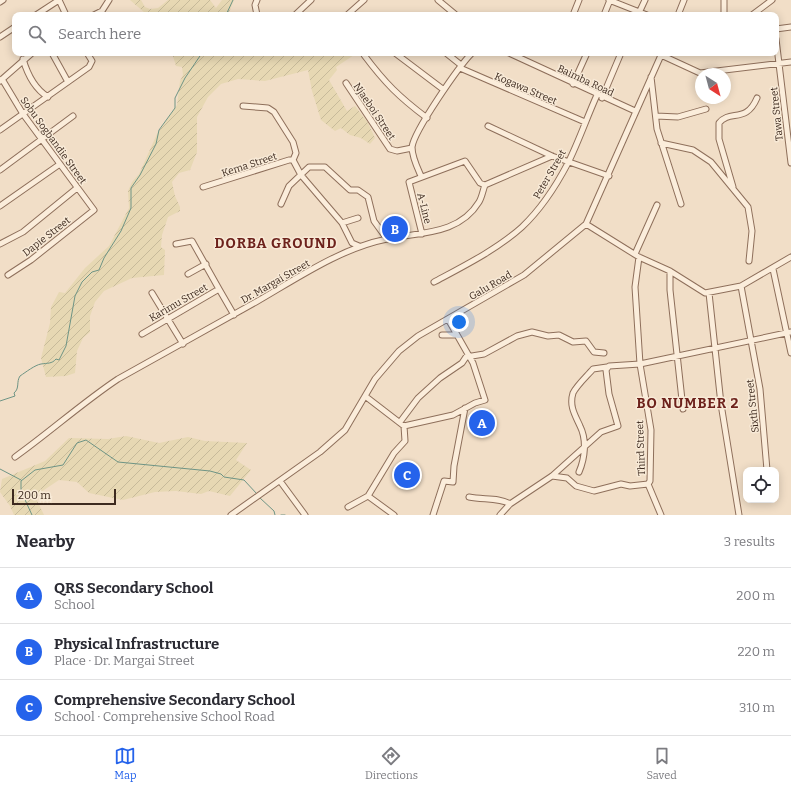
<!DOCTYPE html>
<meta charset="utf-8">
<style>
:root{--surface:#fff;--page:#f7f7f7;--text:#2b2b33;--muted:#7c7c81;--line:#e1e1e2;--accent:#2563eb}
body{margin:0;font-family:Bitter,serif;background:var(--page);color:var(--text)}
.controls{position:absolute;right:12px;bottom:12px;display:grid;overflow:hidden;border-radius:8px;box-shadow:0 2px 10px #0003}
.controls button{width:36px;height:36px;display:grid;place-items:center;padding:0;border:0;border-bottom:1px solid var(--line);background:var(--surface);color:var(--text);font:20px sans-serif}
.compass{position:absolute;left:695px;top:68px;width:36px;height:36px;border-radius:50%;background:var(--surface);box-shadow:0 2px 10px #0003;rotate:144deg}
.scale{position:absolute;left:12px;bottom:10px;width:104px;box-sizing:border-box;padding-left:4px;border:2px solid #3d2a1f;border-top:0;font-size:11px;line-height:14px;white-space:nowrap;color:#3d2a1f;-webkit-text-stroke:3px #f8ead7;paint-order:stroke}
.you{position:absolute;left:459px;top:322px;width:14px;height:14px;margin:-10px;border:3px solid #fff;border-radius:50%;background:#1a73e8;box-shadow:0 0 0 6px #1a73e833}
.badge{display:grid;place-items:center;width:26px;height:26px;border-radius:50%;background:var(--accent);color:#fff;font-size:13px;font-weight:700}
.pin{position:absolute;translate:-50% -50%;border:2px solid #fff;box-shadow:0 1px 4px #0006}
.list{margin:0;padding:0;list-style:none}
h2{display:flex;justify-content:space-between;align-items:center;height:52px;margin:0;padding:0 16px;font-size:17px}
h2 small{font-size:13px;font-weight:400;color:var(--muted)}
.list li{display:grid;grid-template-columns:26px 1fr auto;gap:12px;align-items:center;box-sizing:border-box;height:56px;padding:0 16px;border-top:1px solid var(--line)}
.list b{display:block;font-size:15px;white-space:nowrap}
.list p{margin:0;font-size:13px;white-space:nowrap;color:var(--muted)}
.list em{font-size:13px;font-style:normal;color:var(--muted)}
.icon{flex:none;width:22px;height:22px;fill:none;stroke:currentColor;stroke-width:2;stroke-linecap:round;stroke-linejoin:round}
.map{position:relative;flex:none;width:791px;height:515px;overflow:hidden}
.search{position:absolute;background:var(--surface);box-shadow:0 2px 10px #0003;left:12px;right:12px;top:12px;height:44px;display:flex;align-items:center;gap:10px;box-sizing:border-box;padding:0 14px;border-radius:8px;color:var(--muted);font-size:15px}
.sheet{height:220px;background:var(--surface)}
nav{display:flex;justify-content:space-around;align-items:center;box-sizing:border-box;height:56px;border-top:1px solid var(--line);background:var(--surface);font-size:11px;color:var(--muted)}
nav a{display:grid;justify-items:center;gap:2px}
nav .on{color:var(--accent)}
.map>svg:first-child{display:block}
.farmland{fill:url(#farmland-furrows)}
.lines{fill:none;stroke-linecap:round;stroke-linejoin:round}
.stream{stroke:#6e9485;stroke-width:1}
.minor-casing{stroke:#8e6f5b;stroke-width:7}
.minor{stroke:#fbeddb;stroke-width:5}
.labels{text-anchor:middle;stroke-width:3;stroke-linejoin:round;paint-order:stroke}
.street-label{font-size:10px;fill:#3d2a1f;stroke:#f8ead7}
.district-label{font-size:14px;font-weight:bold;letter-spacing:1px;fill:#6d221c;stroke:#f8ead7}
</style>
<div class="map">
<svg width="791" height="515" viewBox="0 0 791 515">
<defs>
<pattern id="farmland-furrows" width="10" height="10" patternUnits="userSpaceOnUse"><rect width="10" height="10" fill="#e7d8b3"/><path d="M-1 1l2-2M0 10L10 0M9 11l2-2" fill="none" stroke="#c7ba9a"/></pattern>
</defs>
<rect width="100%" height="100%" fill="#f1dec7"/>
<path class="farmland" d="M130,0h11l4,7 5,2 8,-1 10,-8h42l6,8 6,-8h12l-6,15h-76l-7,-2z
M172,53h185l-21,14 1,3 -8,10 18,31 8,-5 13,17 7,15 -5,6 -9,-6 -11,-3 -9,-7 -6,3 -14,-11 -9,-29 -4,-21 -43,11 -27,-2 -17,5 -13,13 -11,20v35l-7,18 -11,3 -7,9 3,14 5,11v4l-12,6 -6,18 -1,12 4,3 -1,25 -32,3 -28,13 -9,11 -5,14v16l-7,6 -6,13 -2,22 -9,3 -20,1 -5,-19 9,-35 1,-16 8,-15 6,1 20,-25 24,-22 20,-38 -1,-17 4,-9 7,-8 18,-40 20,-29 3,-24 3,-6 -1,-8 -6,-1z
M126,436l33,7 29,-6 17,4 42,2 -11,17 15,10 -21,26 -21,-5 -8,3 -25,-3 -21,1 -32,8 -34,-7 -12,-11 -18,-2 -24,16 9,19h-30l-4,-9 -10,-14 2,-13 43,-18 24,-23 39,1z"/>
<g class="lines">
<path class="stream" d="M226,15l7,-15
M0,401l15,-5 -1,-3c6,-5 2,-11 6,-17 6,-4 15,-11 21,-12 6,-1 11,0 15,-5l3,1 7,-14 9,-50 7,-14 10,-10 7,-2 5,-12 17,-27 10,-23v-20l9,-13 16,-31 3,-14 16,-22v-10l10,-20 17,-25
M0,469l21,11
M260,498l14,13 1,4
M32,515l-11,-24v-10l14,-11 28,-5 14,-22 9,-3 32,22 92,9 11,3 3,3 20,3 13,14
M281,515h4"/>
<g class="minor-casing">
<path id="minor" d="M59,0l7,15
M257,0l-2,5 2,10
M438,0l18,15
M609,0l38,15
M0,2l3,-2
M36,15l23,-15
M94,15l8,-4 7,-11
M295,15l16,-15
M347,15l17,-15
M573,15l6,-15
M604,15l6,-15
M638,15l7,-15
M678,15l6,-15
M724,15v-15
M752,15l20,-15
M776,29l15,-2
M0,37l15,-10
M776,39l15,124
M52,53l16,29
M395,53l49,37
M446,53l15,12
M509,53l126,58
M364,55c21,28 35,42 63,63
M661,55l39,18 91,-11
M23,59c4,14 12,30 25,38
M460,68l125,54
M651,77l6,52 24,75
M2,79l21,35 71,96 -63,50 -23,15
M0,81l32,-28
M346,83l44,66 7,2 15,-3
M573,84l14,-31
M602,98l19,-45
M243,106l25,2 6,4 19,30 3,11 -3,7
M656,116l22,1 28,-8
M488,126l64,30 57,20
M0,130l89,-63 3,-6 -5,-8
M661,143l32,7 18,12 37,45 4,24 -3,30
M0,170l73,-54
M421,176c-4,-9 -9,-19 -9,-29 2,-16 47,-81 60,-94
M203,187l86,-27h4l8,15 41,48 16,-5
M733,187l-14,-48v-16c11,-14 27,1 38,-25
M281,204l8,-18 20,-19h16l25,23h8l10,7 6,24 13,18
M0,206l60,-42
M342,223l10,20 7,3
M586,224l53,33 31,14 35,22 36,-7 50,-29
M422,234l-13,-52 56,-21 15,22 5,2
M0,244l23,-12 54,-44
M176,244l16,-3 27,48
M635,254l22,-49
M639,257l-4,30 5,77 151,-32
M773,269l18,84
M670,271v19l13,119
M188,274l18,-10
M434,282c28,-15 64,-33 88,-55 19,-18 34,-41 46,-64 11,-22 19,-46 29,-68
M741,286l19,103 7,81
M152,293l31,51
M709,293l12,111 18,111
M142,334l77,-45 15,26
M442,335h15
M365,396l39,30 1,15 -11,12 -26,43
M400,422l18,-24 22,-20 22,-15 4,-6 18,-3 33,-18 15,-4 16,4 11,-1 14,7 13,-1 8,11 10,1
M404,426l49,-11 22,-12 10,-3 -12,-37 -25,-44
M15,457c35,-25 67,-54 103,-78 46,-26 92,-51 138,-77 40,-23 85,-54 131,-63 33,-7 72,-4 92,-37 3,-5 4,-12 6,-17l67,-29
M579,472c6,-14 8,-32 1,-46 -5,-11 -11,-20 -7,-33 4,-8 14,-17 20,-24l14,-2
M552,476l15,2 9,8 18,5 27,-7 9,2 18,-2
M280,481l25,34
M648,484l13,31
M368,496l26,19
M469,497c14,3 30,0 41,7l42,-28 49,-44 17,-6 -9,-32 -3,-24 3,-4 31,-2 11,66 -1,51 -2,3
M348,507l20,-11
M231,515l89,-63 25,-22 30,-51 24,-28 19,-15 106,-61 62,-51 76,-171
M433,515l11,-34 9,1 1,-16 11,-58
M500,515l10,-11"/>
</g>
<use href="#minor" class="minor"/>
</g>
<g class="labels">
<g class="street-label">
<text transform="translate(586 80) rotate(25)" y="4">Baimba Road</text>
<text transform="translate(526 88) rotate(23)" y="4">Kogawa Street</text>
<text transform="translate(375 111) rotate(56)" y="4">Njaeboi Street</text>
<text transform="translate(776 114) rotate(-96)" y="4">Tawa Street</text>
<text transform="translate(54 140) rotate(54)" y="4">Sobu Sogbandie Street</text>
<text transform="translate(249 164) rotate(-18)" y="4">Kema Street</text>
<text transform="translate(549 174) rotate(-60)" y="4">Peter Street</text>
<text transform="translate(425 208) rotate(76)" y="4">A-Line</text>
<text transform="translate(46 236) rotate(-38)" y="4">Dapie Street</text>
<text transform="translate(275 281) rotate(-30)" y="4">Dr. Margai Street</text>
<text transform="translate(490 285) rotate(-30)" y="4">Galu Road</text>
<text transform="translate(178 302) rotate(-30)" y="4">Karimu Street</text>
<text transform="translate(752 406) rotate(-96)" y="4">Sixth Street</text>
<text transform="translate(640 448) rotate(-92)" y="4">Third Street</text>
</g>
<g class="district-label">
<text x="276" y="248">DORBA GROUND</text>
<text x="688" y="408">BO NUMBER 2</text>
</g>
</g>
</svg>
<div class="controls">
<button><svg class="icon" aria-label="locate" viewBox="0 0 24 24"><circle cx="12" cy="12" r="6"/><path d="M12 2v4M12 18v4M2 12h4M18 12h4"/></svg></button>
</div>
<svg class="compass" viewBox="-18 -18 36 36"><path d="M0-13l5 13h-10z" fill="#e53935"/><path d="M0 13l5-13h-10z" fill="#7c7c81"/></svg>
<div class="scale">200 m</div>
<div class="you"></div>
<div class="pin badge" style="left:482px;top:423px">A</div>
<div class="pin badge" style="left:395px;top:229px">B</div>
<div class="pin badge" style="left:407px;top:475px">C</div>
<div class="search"><svg class="icon" aria-label="search" viewBox="0 0 24 24"><circle cx="10" cy="10" r="6"/><path d="M15 15l6 6"/></svg>Search here</div>
</div>
<section class="sheet">
<h2>Nearby<small>3 results</small></h2>
<ul class="list">
<li><span class="badge">A</span><div><b>QRS Secondary School</b><p>School</p></div><em>200 m</em></li>
<li><span class="badge">B</span><div><b>Physical Infrastructure</b><p>Place · Dr. Margai Street</p></div><em>220 m</em></li>
<li><span class="badge">C</span><div><b>Comprehensive Secondary School</b><p>School · Comprehensive School Road</p></div><em>310 m</em></li>
</ul>
</section>
<nav>
<a class="on"><svg class="icon" aria-label="map" viewBox="0 0 24 24"><path d="M3 6l6-2 6 2 6-2v14l-6 2-6-2-6 2zM9 4v14M15 6v14"/></svg>Map</a>
<a><svg class="icon" aria-label="directions" viewBox="0 0 24 24"><path d="M12 3l9 9-9 9-9-9zM9 14v-3h6M13 9l2 2-2 2"/></svg>Directions</a>
<a><svg class="icon" aria-label="saved" viewBox="0 0 24 24"><path d="M7 4h10v16l-5-4-5 4z"/></svg>Saved</a>
</nav>
